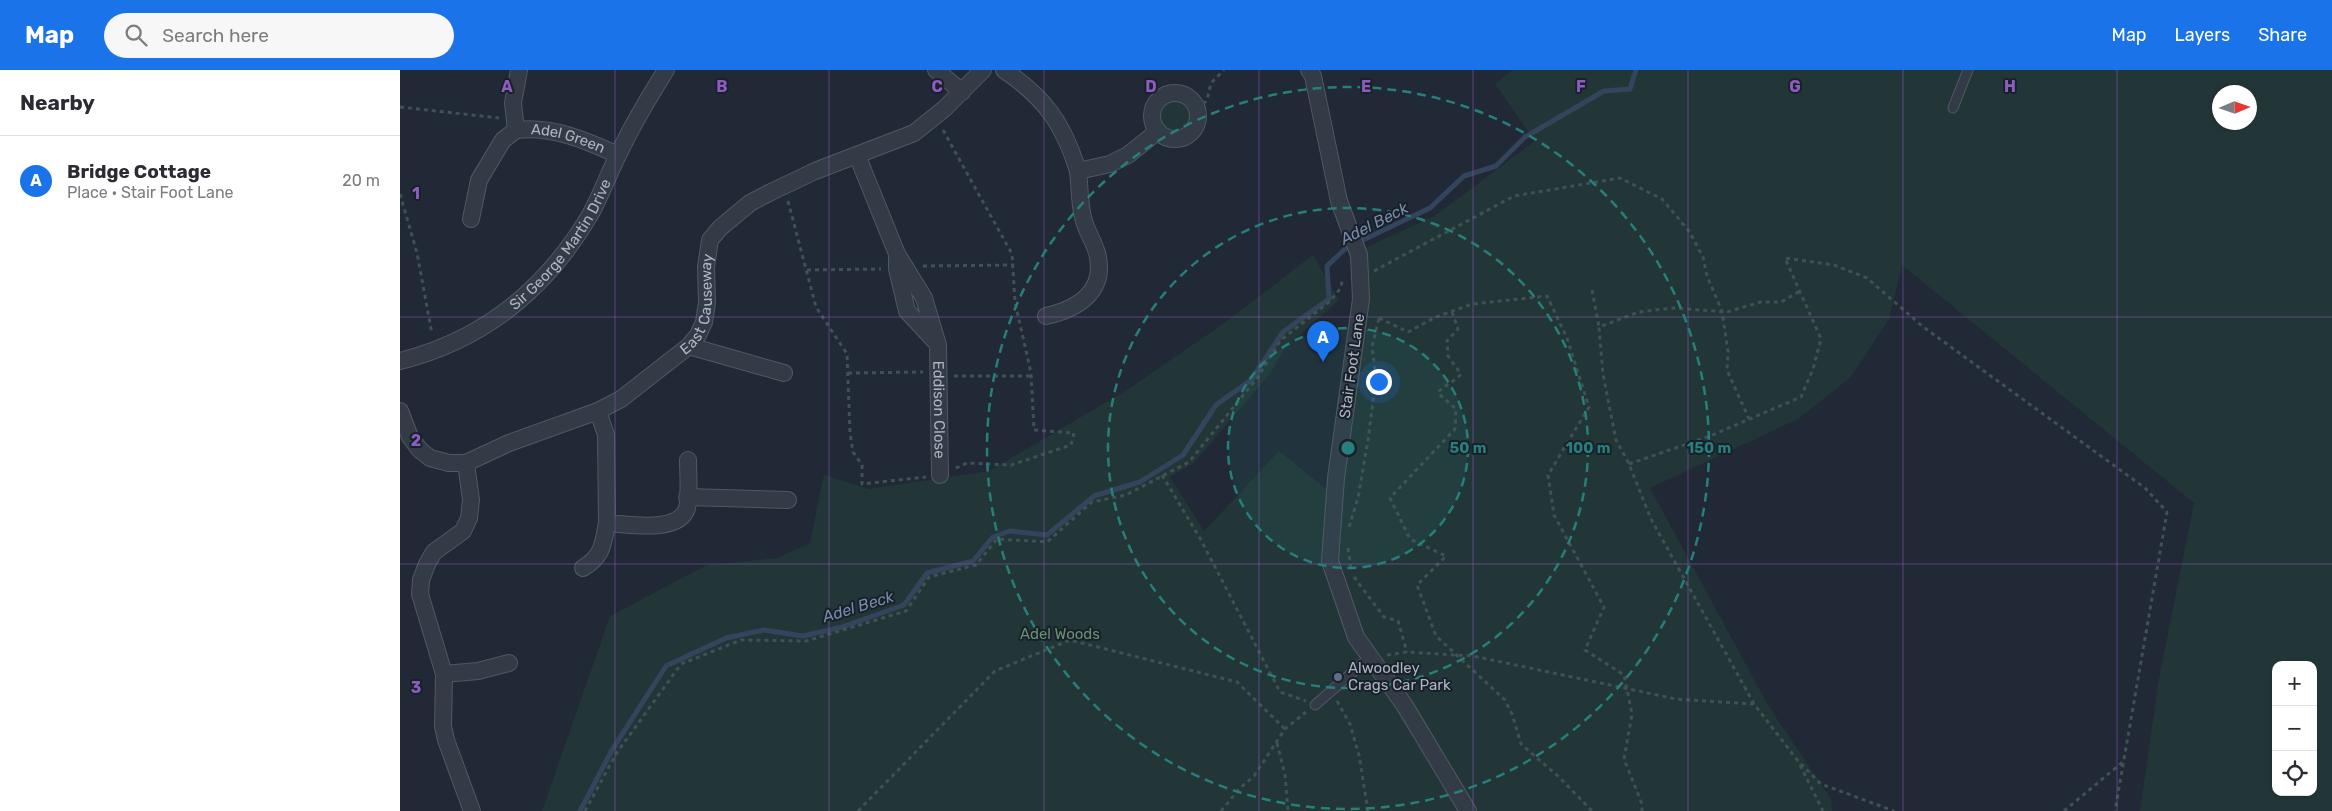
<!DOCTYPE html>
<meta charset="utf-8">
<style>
:root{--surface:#fff;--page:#f7f7f7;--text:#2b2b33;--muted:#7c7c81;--line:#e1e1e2;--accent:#1a73e8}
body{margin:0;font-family:Rubik,sans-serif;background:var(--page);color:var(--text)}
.controls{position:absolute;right:15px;bottom:15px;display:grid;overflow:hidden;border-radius:10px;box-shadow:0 1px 4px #0004}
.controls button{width:45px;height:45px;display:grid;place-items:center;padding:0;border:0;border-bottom:1px solid var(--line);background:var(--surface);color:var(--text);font:25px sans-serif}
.compass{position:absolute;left:1812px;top:15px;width:45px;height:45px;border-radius:50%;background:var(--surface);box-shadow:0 1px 4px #0004;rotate:88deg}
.you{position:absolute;left:978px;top:311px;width:18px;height:18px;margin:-12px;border:4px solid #fff;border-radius:50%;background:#1a73e8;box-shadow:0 0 0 8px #1a73e833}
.badge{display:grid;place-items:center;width:32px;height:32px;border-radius:50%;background:var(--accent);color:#fff;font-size:16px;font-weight:700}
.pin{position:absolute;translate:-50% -41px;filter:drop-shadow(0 1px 2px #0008)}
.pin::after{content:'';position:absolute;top:26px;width:18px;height:15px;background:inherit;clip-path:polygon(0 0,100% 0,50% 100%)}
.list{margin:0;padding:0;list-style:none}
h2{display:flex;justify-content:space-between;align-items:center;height:65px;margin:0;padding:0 20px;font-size:21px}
h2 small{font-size:16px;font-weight:400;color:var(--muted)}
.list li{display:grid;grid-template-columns:32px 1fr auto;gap:15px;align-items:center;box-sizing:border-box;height:90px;padding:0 20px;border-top:1px solid var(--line)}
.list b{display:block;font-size:19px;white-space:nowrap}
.list p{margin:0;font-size:16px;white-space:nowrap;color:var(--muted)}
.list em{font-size:16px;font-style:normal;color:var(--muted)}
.icon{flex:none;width:28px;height:28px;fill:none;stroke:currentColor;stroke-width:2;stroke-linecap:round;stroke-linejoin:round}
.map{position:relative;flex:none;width:1932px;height:741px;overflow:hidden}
header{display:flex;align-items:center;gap:30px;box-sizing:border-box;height:70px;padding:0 25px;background:var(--accent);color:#fff}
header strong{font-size:24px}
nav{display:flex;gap:28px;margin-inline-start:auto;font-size:18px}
.search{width:350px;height:45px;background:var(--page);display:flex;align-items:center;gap:12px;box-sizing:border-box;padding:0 18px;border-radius:28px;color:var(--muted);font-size:19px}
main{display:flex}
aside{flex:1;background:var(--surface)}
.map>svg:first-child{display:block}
.green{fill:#233637;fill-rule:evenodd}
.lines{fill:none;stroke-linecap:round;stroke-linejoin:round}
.stream{stroke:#34445c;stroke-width:5}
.service-casing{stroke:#515864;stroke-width:11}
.minor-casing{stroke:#515864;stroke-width:18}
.path{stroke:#3f5154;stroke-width:3;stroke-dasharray:4 4;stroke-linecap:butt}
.service{stroke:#333b46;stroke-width:9}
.minor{stroke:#333b46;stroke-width:16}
.grid{fill:none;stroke:#8c5cc0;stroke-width:1;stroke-opacity:0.55}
.ring{fill:none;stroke:#277f7b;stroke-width:2.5;stroke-dasharray:9 6}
.service-dot{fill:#5c6f8a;stroke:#19202a;stroke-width:2}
.labels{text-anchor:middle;stroke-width:4;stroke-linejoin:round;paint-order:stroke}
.street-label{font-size:15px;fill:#adb5c3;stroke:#19202a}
.park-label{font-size:15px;fill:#669270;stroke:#19202a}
.poi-label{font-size:15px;fill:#adb5c3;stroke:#19202a;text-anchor:start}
.water-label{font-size:16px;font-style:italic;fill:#768caa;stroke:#19202a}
.grid-label{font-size:16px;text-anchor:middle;font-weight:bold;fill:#8c5cc0;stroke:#19202a;stroke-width:4;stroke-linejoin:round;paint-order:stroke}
.centre{fill:#277f7b;stroke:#19202a;stroke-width:2.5}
.ring-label{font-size:15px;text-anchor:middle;font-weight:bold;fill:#277f7b;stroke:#19202a;stroke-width:4;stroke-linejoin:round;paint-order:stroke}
</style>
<header>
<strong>Map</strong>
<div class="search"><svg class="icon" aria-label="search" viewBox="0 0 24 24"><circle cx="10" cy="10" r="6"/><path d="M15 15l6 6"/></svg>Search here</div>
<nav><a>Map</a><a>Layers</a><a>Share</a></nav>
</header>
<main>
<aside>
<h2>Nearby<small></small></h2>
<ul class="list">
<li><span class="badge">A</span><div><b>Bridge Cottage</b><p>Place · Stair Foot Lane</p></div><em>20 m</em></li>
</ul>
</aside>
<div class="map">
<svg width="1932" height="741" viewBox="0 0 1932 741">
<rect width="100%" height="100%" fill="#202935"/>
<path class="green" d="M1112,0h820v741h-192l18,-127 36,-181 -292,-238 -13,54 -38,58 -53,42 -148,69 119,219 62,92 1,12h-1290l68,-195 97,-51 71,-7 32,-15 14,-68 45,14 120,-18 138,-81 96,-66 90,-69 26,45 -53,47 -17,28 -75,88 -24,14 34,54 75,-80 60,48 26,-251 71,-33 99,-74 -40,-57zM1820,22h30v30h-30zM1876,595h37v127h-37z
M760 46a15 15 0 1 1 30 0a15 15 0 1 1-30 0Z"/>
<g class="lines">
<path class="stream" d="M180,741l32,-61 54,-84 60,-28 38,-8 39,6 39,-9 62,-22 23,-32 46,-12 20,-24 17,-6 37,4 47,-39 46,-14 43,-27 33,-50 35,-25 32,-48 46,-33 -2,-33 19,-18 84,-40 34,-32 32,-10 29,-29 79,-46 26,-2 6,-19"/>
<g class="service-casing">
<path id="service" d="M1553,38l15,-38
M915,635l54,-47"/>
</g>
<g class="minor-casing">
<g id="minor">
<path id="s1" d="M119,0l-6,33 3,27c37,-4 69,10 102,25"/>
<path d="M536,0l26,22"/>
<path d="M604,0c41,28 59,53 74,101l32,-7 18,-9 30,-24"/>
<path d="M909,0l4,6 26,125 20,54 2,44 -25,179 -6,83 26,76 49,69 63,105"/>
<circle cx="775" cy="46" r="23"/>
<path id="s2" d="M457,85l40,99 27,44 14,47 2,130"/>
<path d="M71,149l8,-39 24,-40 13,-10"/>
<path d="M497,186v13l10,42 27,29"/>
<path d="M646,246c32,-7 61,-25 51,-63 -3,-11 -10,-21 -13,-32 -5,-16 -4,-34 -6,-50"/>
<path d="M289,276l95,27"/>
<path id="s3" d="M0,291c84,-21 146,-72 190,-146 11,-20 19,-42 29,-62 14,-29 30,-56 47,-83"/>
<path id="s4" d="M0,341l10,26 10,13 10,8 19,5h17l43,-20 89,-32 23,-12 68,-53 9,-11 6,-13 3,-19 -1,-36 4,-27 10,-12 30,-25 21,-11 44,-21 99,-38 30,-24 39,-39"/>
<path d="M198,341l8,24 1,88c21,1 72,11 80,-15 3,-12 1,-35 1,-48"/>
<path d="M66,393l5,37 -2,18 -6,13 -29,21 -7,12 -6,16 -1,14 24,80 -1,52 3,14 26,71"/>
<path d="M287,427l101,3"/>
<path d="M183,498c20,-12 20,-24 24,-45"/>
<path d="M44,604l34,-3 31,-8"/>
</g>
</g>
<path class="path" d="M0,37l99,11
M798,40l9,-10 4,-17 13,-13
M543,60l69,124 3,48 16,71 3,57 40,3 -3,12 -60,20 -44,-2 -13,6
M0,124l17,59 15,81
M388,131l28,106 31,47 3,79 3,19 9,13v19l64,-7
M523,196l91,-1
M407,200l74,-1
M974,201l140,-75 106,-18 42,21 27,32 14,26 4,19 15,35 6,41 -1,18 22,49
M1192,220l7,37
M1052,242l6,17 -11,12 1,15 13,18c-7,9 -17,10 -23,19l18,16 -1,20 -65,69 20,41 36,17 -29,29 19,51 69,64 7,14 9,30 38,33 33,34
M979,248l29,14 28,-15 36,-13 75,-8 20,42 22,69 -41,68 6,40 50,92 -19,43 39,25 8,39 -8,45 18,45v7
M448,303l75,-1
M554,306h77
M1229,394l81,-28 91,-39 12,-28 8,-30 -36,-81 49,7 33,13 55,48 223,162 22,24 -52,299
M762,405l39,65 79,152 26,9
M949,457l9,-29 10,-58 8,-63 -4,-30 7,-29
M948,478l3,21
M954,507l30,40 14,4 9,31
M987,585l20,-3 66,4 203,43 78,5 44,57 23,23 73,27
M937,631l13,23 9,31 9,56
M1354,634l-103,-185 -22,-55 -13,-24 -13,-66 -4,-47 40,-15 34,-4 54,4 34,-10h20l19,-11
M877,673l8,32 3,36
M1400,695l23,46
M185,741l31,-57 65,-90 60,-24 65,1 100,-30 23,-34 47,-12 21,-26 50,3 45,-40 34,-7 63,-33 69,-85 22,-36 50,-40 10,-12 3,-10
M458,741l137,-140 75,-31 167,42 48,47
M821,741l19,-23 14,-12 31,-47 21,-17
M1664,741l60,-50"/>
<use href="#service" class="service"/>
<use href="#minor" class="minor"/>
</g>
<path class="grid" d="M215,0v741M429,0v741M644,0v741M859,0v741M1073,0v741M1288,0v741M1503,0v741M1717,0v741M0,247h1932M0,494h1932"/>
<circle cx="948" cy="378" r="120" fill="#277f7b" fill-opacity=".12"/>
<g class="ring">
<circle cx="948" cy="378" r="120"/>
<circle cx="948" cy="378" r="240"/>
<circle cx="948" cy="378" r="361"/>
</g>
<circle class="service-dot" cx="938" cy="607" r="5"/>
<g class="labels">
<g class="street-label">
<text dy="5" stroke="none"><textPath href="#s1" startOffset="114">Adel Green</textPath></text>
<text dy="5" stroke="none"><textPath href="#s3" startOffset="205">Sir George Martin Drive</textPath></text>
<text dy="5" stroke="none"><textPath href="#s4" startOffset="392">East Causeway</textPath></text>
<text transform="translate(952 296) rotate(-82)" y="5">Stair Foot Lane</text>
<text dy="5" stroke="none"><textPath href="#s2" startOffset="272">Eddison Close</textPath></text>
</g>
<g class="park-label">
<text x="660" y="569">Adel Woods</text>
</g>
<g class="poi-label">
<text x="948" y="603">Alwoodley<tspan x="948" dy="17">Crags Car Park</tspan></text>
</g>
<g class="water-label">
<text transform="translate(974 153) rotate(-27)" y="6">Adel Beck</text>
<text transform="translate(458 536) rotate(-17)" y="6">Adel Beck</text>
</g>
</g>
<g class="grid-label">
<text x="107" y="22">A</text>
<text x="322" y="22">B</text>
<text x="537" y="22">C</text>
<text x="751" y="22">D</text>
<text x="966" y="22">E</text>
<text x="1181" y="22">F</text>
<text x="1395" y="22">G</text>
<text x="1610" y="22">H</text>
<text x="16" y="129">1</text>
<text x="16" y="376">2</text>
<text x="16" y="623">3</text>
</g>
<circle cx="948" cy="378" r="8" class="centre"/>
<g class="ring-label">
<text x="1068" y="383">50 m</text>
<text x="1188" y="383">100 m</text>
<text x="1309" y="383">150 m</text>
</g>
</svg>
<div class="controls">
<button>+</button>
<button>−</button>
<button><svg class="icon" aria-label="locate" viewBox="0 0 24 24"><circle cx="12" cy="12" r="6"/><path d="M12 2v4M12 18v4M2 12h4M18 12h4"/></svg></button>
</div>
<svg class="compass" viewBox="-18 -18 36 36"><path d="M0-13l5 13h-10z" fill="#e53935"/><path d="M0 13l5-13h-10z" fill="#7c7c81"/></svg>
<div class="you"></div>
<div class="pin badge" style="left:923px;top:292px">A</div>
</div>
</main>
